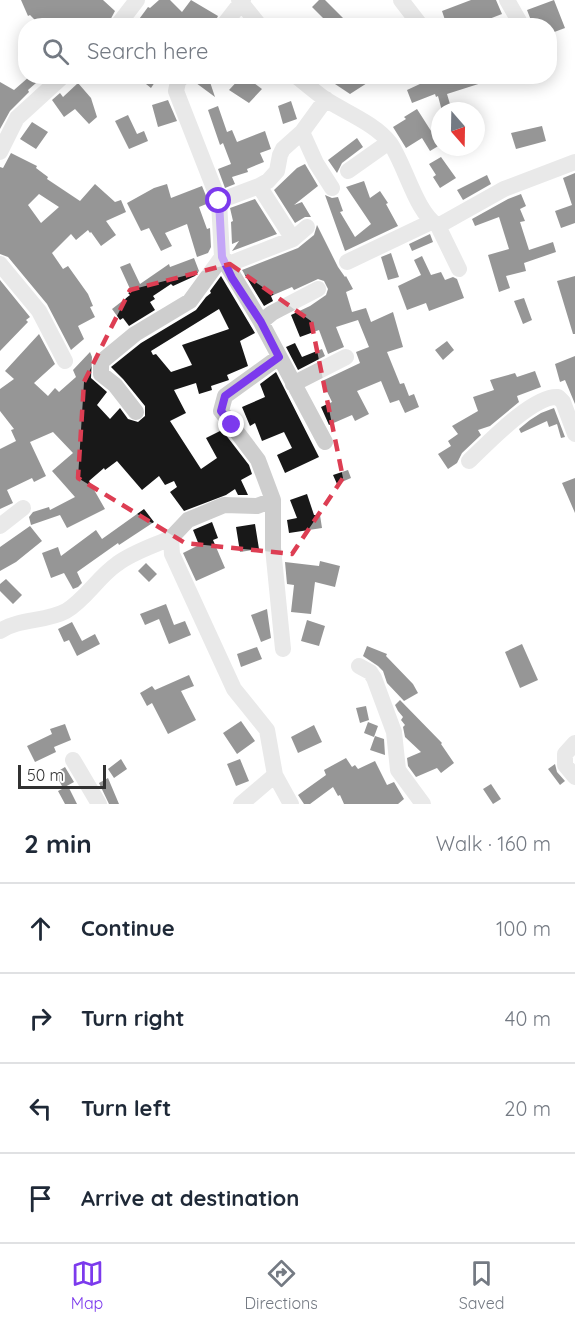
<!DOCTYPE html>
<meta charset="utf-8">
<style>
:root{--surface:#fff;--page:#f2f2f3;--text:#1f2937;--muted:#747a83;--line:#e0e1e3;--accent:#7c3aed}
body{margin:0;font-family:Quicksand,sans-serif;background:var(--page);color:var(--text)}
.compass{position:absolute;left:431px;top:102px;width:54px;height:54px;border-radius:50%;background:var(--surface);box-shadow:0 3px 15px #0003;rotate:160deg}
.scale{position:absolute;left:18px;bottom:15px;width:88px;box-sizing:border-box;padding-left:6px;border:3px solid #313131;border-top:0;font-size:16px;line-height:21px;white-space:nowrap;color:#313131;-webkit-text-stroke:4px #fff;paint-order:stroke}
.stop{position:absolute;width:18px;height:18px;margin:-14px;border:4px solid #7c3aed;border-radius:50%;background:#fff}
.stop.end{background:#7c3aed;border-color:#fff;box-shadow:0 2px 6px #0008}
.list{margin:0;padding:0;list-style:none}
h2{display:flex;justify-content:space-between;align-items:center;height:78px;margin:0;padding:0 24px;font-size:26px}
h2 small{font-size:20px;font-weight:400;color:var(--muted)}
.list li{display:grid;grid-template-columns:39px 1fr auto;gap:18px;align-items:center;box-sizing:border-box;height:90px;padding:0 24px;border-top:2px solid var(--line)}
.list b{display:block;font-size:22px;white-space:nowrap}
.list em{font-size:20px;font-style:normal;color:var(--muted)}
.icon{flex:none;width:33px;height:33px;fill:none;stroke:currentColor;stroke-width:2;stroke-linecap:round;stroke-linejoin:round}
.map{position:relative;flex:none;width:575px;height:804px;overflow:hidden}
.search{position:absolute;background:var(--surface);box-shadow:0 3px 15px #0003;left:18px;right:18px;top:18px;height:66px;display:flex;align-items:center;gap:15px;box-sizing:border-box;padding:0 21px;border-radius:24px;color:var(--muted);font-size:22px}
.sheet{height:438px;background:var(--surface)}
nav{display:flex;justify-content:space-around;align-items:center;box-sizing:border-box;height:84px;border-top:2px solid var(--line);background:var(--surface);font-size:16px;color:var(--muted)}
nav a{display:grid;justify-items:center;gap:3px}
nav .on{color:var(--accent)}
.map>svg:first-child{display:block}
.building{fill:#181818;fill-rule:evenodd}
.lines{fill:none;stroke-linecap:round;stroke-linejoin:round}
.minor{stroke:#cecece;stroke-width:16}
.route{stroke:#7c3aed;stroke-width:8}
.marked{fill:none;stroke:#dd3e53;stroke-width:4.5;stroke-dasharray:12 8;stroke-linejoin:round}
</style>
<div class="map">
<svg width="575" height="804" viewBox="0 0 575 804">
<rect width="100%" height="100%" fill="#fff"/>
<path class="building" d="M21,0h82l12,11 -8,15h-66l-11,-11 -2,1z
M159,0h11l12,12 9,-12 27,16 -5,10h-79l14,-19 2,1z
M319,0h6l26,26h-20l-19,-19z
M471,0h25l6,14 -31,12h-24l-5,-15z
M554,0l11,28 -16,6v-8h-6l-2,-6 -9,3 -5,-13z
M30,76h14l-16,14 1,2 -19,19 -10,18v-47l14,8z
M136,76h23l-8,12z
M193,76h15l7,21 -23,-17z
M242,76h3l17,13 -13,14 -20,-13z
M323,76h55l-28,18z
M437,76h56l1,3 -47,15 5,17h-10l-4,-15 -2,1 -1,-3 -23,9 -5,-13z
M78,83l13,15 6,19 -8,7 -14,-15 -11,8 -12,-17 8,-7 3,4z
M168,100l9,21 -19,6 -6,-22z
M291,101l6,18 -14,5 -5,-18z
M218,106l9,26 5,-2 5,12 28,-11 6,18 -11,4 4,9 -17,7 1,3 -16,5 3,7 -10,4 -7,-19 13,-5 -8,-21 -3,2 -12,-35z
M417,109l23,36 -10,6 -8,-13 -16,10 -13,-21 13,-8 -2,-2z
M128,115l9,19 7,-3 4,10 -19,8 -14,-28z
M32,122l16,10 -12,17 -16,-10z
M542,126l4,15 -30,8 -5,-16z
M357,138l6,9 -21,16 -5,10 -9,-13z
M11,153l26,13 -1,2 12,9 -1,2 33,22 15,-17 20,18 6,-2 5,12 -20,9 10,14 -15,11 -10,-14 -1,1 -2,-3 -12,10 -5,-6 -19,19 11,16 5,-3 20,28 5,12 -3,1 5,10 -17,9 6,13 -13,11 -24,-46 -39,-47 -8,-3v-87l3,1zM39,194l20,13 -18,16 -13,-18z
M441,157l15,21 -16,10 -7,-11 3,-2 -7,-11z
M305,164l13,22 -24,19 8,-3 9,15h-6l-10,6 -21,-33 23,-22z
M575,173v50l-14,5 -6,-17 17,-6 -9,-27z
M487,175l4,9 -28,16 -6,-10z
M364,181l6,17 10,-7 8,12 -2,1 12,22 -53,25 -20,-56 7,3 6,-1 5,14 -3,1 15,25 16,-13 -25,-37z
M167,184l4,14 31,-12 7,17 -10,4 8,22 3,-1 1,19 -3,6 -11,4 -10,-33 -22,9 7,13 -11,5 -12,-23 -8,3 -14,-28 27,-15z
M521,194l5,12 -6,3 5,12 -5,1 9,28 24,-8 3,10 -32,11 2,8 -20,5 4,12 -11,4 -11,-37 21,-6 -10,-32 -24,9 -3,-7 36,-20z
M255,199l22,35 -45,17 7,-10 -7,3 -1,-22 2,-1 -3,-13z
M317,225l21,42 7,10 1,-1 7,13 -7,3 6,20 14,-4 5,14 22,-10 10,35 -16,5 13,32 4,-1 5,13 5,-2 5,13 -14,6 -6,-13 -9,3 -9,-22 -24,10 12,23 -14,7 -3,-6 -23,10 -8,-18 11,-5 -10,-21 38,-18 -4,-11 13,-5 -11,-27 -22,7 8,20 -16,7 -9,-24 -19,7 -9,-22 19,-9 16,-11 2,-6 -4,-8 -6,-2 -24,11 -2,-3 -21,9 2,5 -9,5 -22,-36 56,-22 16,-13z
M430,234l3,8 -21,9 -3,-7z
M391,253l8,24 -11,3 -7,-23z
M422,256l9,19 10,-3 4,8 8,-3 4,2 7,19 -35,13 -3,-8 -19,7 -9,-24 23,-11 -7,-15z
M194,258l5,13 -4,5 -22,10 -2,-2 -18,12 2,3 -5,3 5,8 -26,16 -6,-8 -3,2 -8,-11 18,-14 -2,-2 3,-2 -11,-24 10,-4 10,21 29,-20 1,3z
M221,276l34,57 -15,8 8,25 -21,9 2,5 -18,6 1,4 -13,4 -3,-11 -22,7 12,23 -16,8 31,48 16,-11 -11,-20 16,-8 27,35 3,9 -11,6 7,15h-10l-3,-6 -9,6 -42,16 -14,-19 7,-5 -3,-6 -9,4 -6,-9 -17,14 -25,-29 -12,9 -1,-2 -15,13 16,28 -38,19 -7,-13 -29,10 -2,-8 4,-5 16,-5 1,3 25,-13 -23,-26 21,-18 -20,-21 -23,10 16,34 -12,6 -2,-4 -25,12 6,13 -13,6v-60l16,-8 -5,-11 3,-1 -14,-18v-22l14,-10 -9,-8 34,-37 16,30 -21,19 14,13 7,-8 4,4 17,-15 -3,-7 17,-18 2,5 -1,21 16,14 -10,13 13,14 10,-11 8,11 10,3 7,-6v-10l-22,-27 -12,-12 30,-24 55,-33 10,-13 5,-4 -1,-2zM219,309l10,20 -47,16 10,20 -21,7 -15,-18 -3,1 -2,-4z
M575,276v58h-2l-16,-53z
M0,280l30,37 -4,3 2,2 -28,29z
M524,298l8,22 -9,4 -9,-23z
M447,341l7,9 -11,10 -8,-10z
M295,343l7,14 20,-8 3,7 -27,14 -12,-23z
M575,356v48l-10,-24 -5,2 -5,-18z
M535,371l6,16 -24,9 2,6 -29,24 -12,4 3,5 -19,18 -5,10 -9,6 -10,-15 13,-8 -3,-5 10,-7 -6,-8 26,-15 -5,-14 21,-7 -4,-10 25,-7 2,4z
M276,372l43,85 -34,16 -8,-18 15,-7 -8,-16 -22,9 -7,-18 -5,3 -8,-19 23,-10 -5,-13z
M554,408l11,29 -4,1 -4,-14 -8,3 -2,-6 -26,12 -2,-4 11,-9 11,-7z
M348,470l3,8 -14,6 -4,-9z
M575,478v35l-13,-30z
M307,494l7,21h6l2,13 -33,5 -2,-13 10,-2 -7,-18z
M144,509l10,13 -35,23 -1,-2 -41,29 5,11 -4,4 -5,2 -9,-16 -13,5 -9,-25 16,-6 3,9 35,-26 6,9z
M212,522l6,16 -5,2 12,28 -29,13 -13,-28 16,-8 -6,-15z
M255,524l4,25 -19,3 -4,-25z
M30,526l12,15 -26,21 -16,9v-24z
M320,561l20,5 -5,21 -20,-5 -4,32 -20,-2 3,-27 -7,-1 -2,-22 34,4z
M146,563l11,11 -8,8 -11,-11z
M6,579l16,16 -9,9 -13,-13v-7z
M166,604l8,21 11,-4 6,14 -22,9 -10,-25 -14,6 -5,-11z
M267,609l4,29 -10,4 -10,-27z
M307,620l18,6 -6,20 -18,-5z
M72,622l10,19 13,-7 5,10 -23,12 -8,-16 -5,2 -6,-13z
M522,644l16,36 -18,8 -15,-36z
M367,646l20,8 -1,2 27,28 5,9 -14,8 -17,-18 -4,-12 -5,-5 -15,-10z
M257,647l5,12 -21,8 -4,-13z
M189,675l5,11 -13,5 15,29 -28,14 -16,-31 -5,3 -7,-13 12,-7 3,4z
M400,700l42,43 -1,1 13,19 -13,10 -4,-5 -21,9 -8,-11 -1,-8 14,-6 -16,-15 -2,-10 2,-2 -4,-5 2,-3 -5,-6 -3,-6z
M366,706l3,14 -9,3 -4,-15z
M241,721l14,20 -18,13 -14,-21z
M368,722l10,4 -4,11 -10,-4z
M65,724l6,16 -17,7 2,5 -21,10 -8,-16 25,-12 -2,-5z
M314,725l8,17 -24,11 -7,-16z
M375,736l9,3 1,16 -15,-5z
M346,758l6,9 3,-2 3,4 17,-8 12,24 7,-3 10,17 -6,5h-54l-4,-9 -2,1 -5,-9 -23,17h-6l-6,-9 28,-20 -2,-5z
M121,759l6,10 -13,9 -6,-9z
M240,759l9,22 -13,5 -9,-22z
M555,764l2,8 8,9 -5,4 -12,-16z
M65,767l9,15 -11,6 -8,-15z
M108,778l11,26h-10l-10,-21z
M491,784l10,15 -8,5 -10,-15z
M68,786l9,18h-12l-7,-13z"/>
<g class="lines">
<path class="minor" d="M239,0l21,26
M401,0l20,26
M507,0l12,21 -2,5
M117,26l20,-26
M223,26l20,-26
M183,76l-5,6 -2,9 43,110 3,56 39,65 64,120
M296,76c10,8 19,16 29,23 20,13 51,25 65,44 15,21 26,70 48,83l21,43
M302,132l14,31 16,25
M0,152l17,-34 46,-42
M348,171l41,-29
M259,186l34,53
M219,201l40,-15 9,-5 9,-10 3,-16 3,-6 19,-17 24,-33
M438,226l66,-37 71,-27
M347,262l84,-40
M0,264l39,47 26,50
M261,322l11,-9 46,-24
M279,357l-54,39 -4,15 37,49 15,40v48l10,101
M293,384l53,-27
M136,412l-21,-27 -14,-11v-12l34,-28 55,-33 32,-44 7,7 64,-25 14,-12
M469,461c18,-17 64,-66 89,-64l5,5 12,32
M0,526l23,-18
M0,631c20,-13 46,-9 66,-20 20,-12 32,-34 51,-47 16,-12 36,-18 54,-26
M359,666l11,6 4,6 20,54 4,38 25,34
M575,743l-10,11v11l10,12
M73,760l26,44
M275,775l16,29
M241,804l34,-29 -8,-45 -33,-41 -62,-135 -1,-16 17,-18 36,-15 33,1 16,-6"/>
</g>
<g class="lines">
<path class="route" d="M219,201l3,56 10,21 29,44 18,35 -54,39 -4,15 11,14"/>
</g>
<path d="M0 0H575V804H0ZM230,264l81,57 32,157 -51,76 -107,-11 -107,-65 6,-96 46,-92z" fill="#fff" fill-opacity=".55" fill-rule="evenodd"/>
<path class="marked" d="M230,264l81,57 32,157 -51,76 -107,-11 -107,-65 6,-96 46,-92z"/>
</svg>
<svg class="compass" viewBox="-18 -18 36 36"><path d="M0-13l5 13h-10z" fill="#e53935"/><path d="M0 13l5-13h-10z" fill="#747a83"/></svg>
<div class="scale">50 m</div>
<div class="stop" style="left:219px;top:201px"></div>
<div class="stop end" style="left:232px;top:425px"></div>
<div class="search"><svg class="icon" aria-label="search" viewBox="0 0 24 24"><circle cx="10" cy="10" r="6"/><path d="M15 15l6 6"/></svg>Search here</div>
</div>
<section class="sheet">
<h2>2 min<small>Walk · 160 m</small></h2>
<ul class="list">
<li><svg class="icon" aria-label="ahead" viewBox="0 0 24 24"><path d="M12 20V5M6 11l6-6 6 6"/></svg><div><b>Continue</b></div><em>100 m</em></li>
<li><svg class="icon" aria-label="right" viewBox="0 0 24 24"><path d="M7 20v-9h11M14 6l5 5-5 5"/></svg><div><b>Turn right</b></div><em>40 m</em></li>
<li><svg class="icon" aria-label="left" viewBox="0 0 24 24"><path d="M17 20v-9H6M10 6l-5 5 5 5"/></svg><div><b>Turn left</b></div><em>20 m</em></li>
<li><svg class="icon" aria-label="arrive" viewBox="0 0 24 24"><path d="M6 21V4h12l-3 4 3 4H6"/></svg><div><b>Arrive at destination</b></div></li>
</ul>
</section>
<nav>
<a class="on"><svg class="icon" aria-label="map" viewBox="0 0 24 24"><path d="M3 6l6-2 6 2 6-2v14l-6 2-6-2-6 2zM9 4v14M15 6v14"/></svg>Map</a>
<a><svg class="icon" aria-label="directions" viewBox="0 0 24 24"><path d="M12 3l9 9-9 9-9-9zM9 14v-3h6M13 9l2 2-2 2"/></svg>Directions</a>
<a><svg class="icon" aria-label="saved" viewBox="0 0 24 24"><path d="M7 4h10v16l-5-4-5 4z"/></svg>Saved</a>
</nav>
